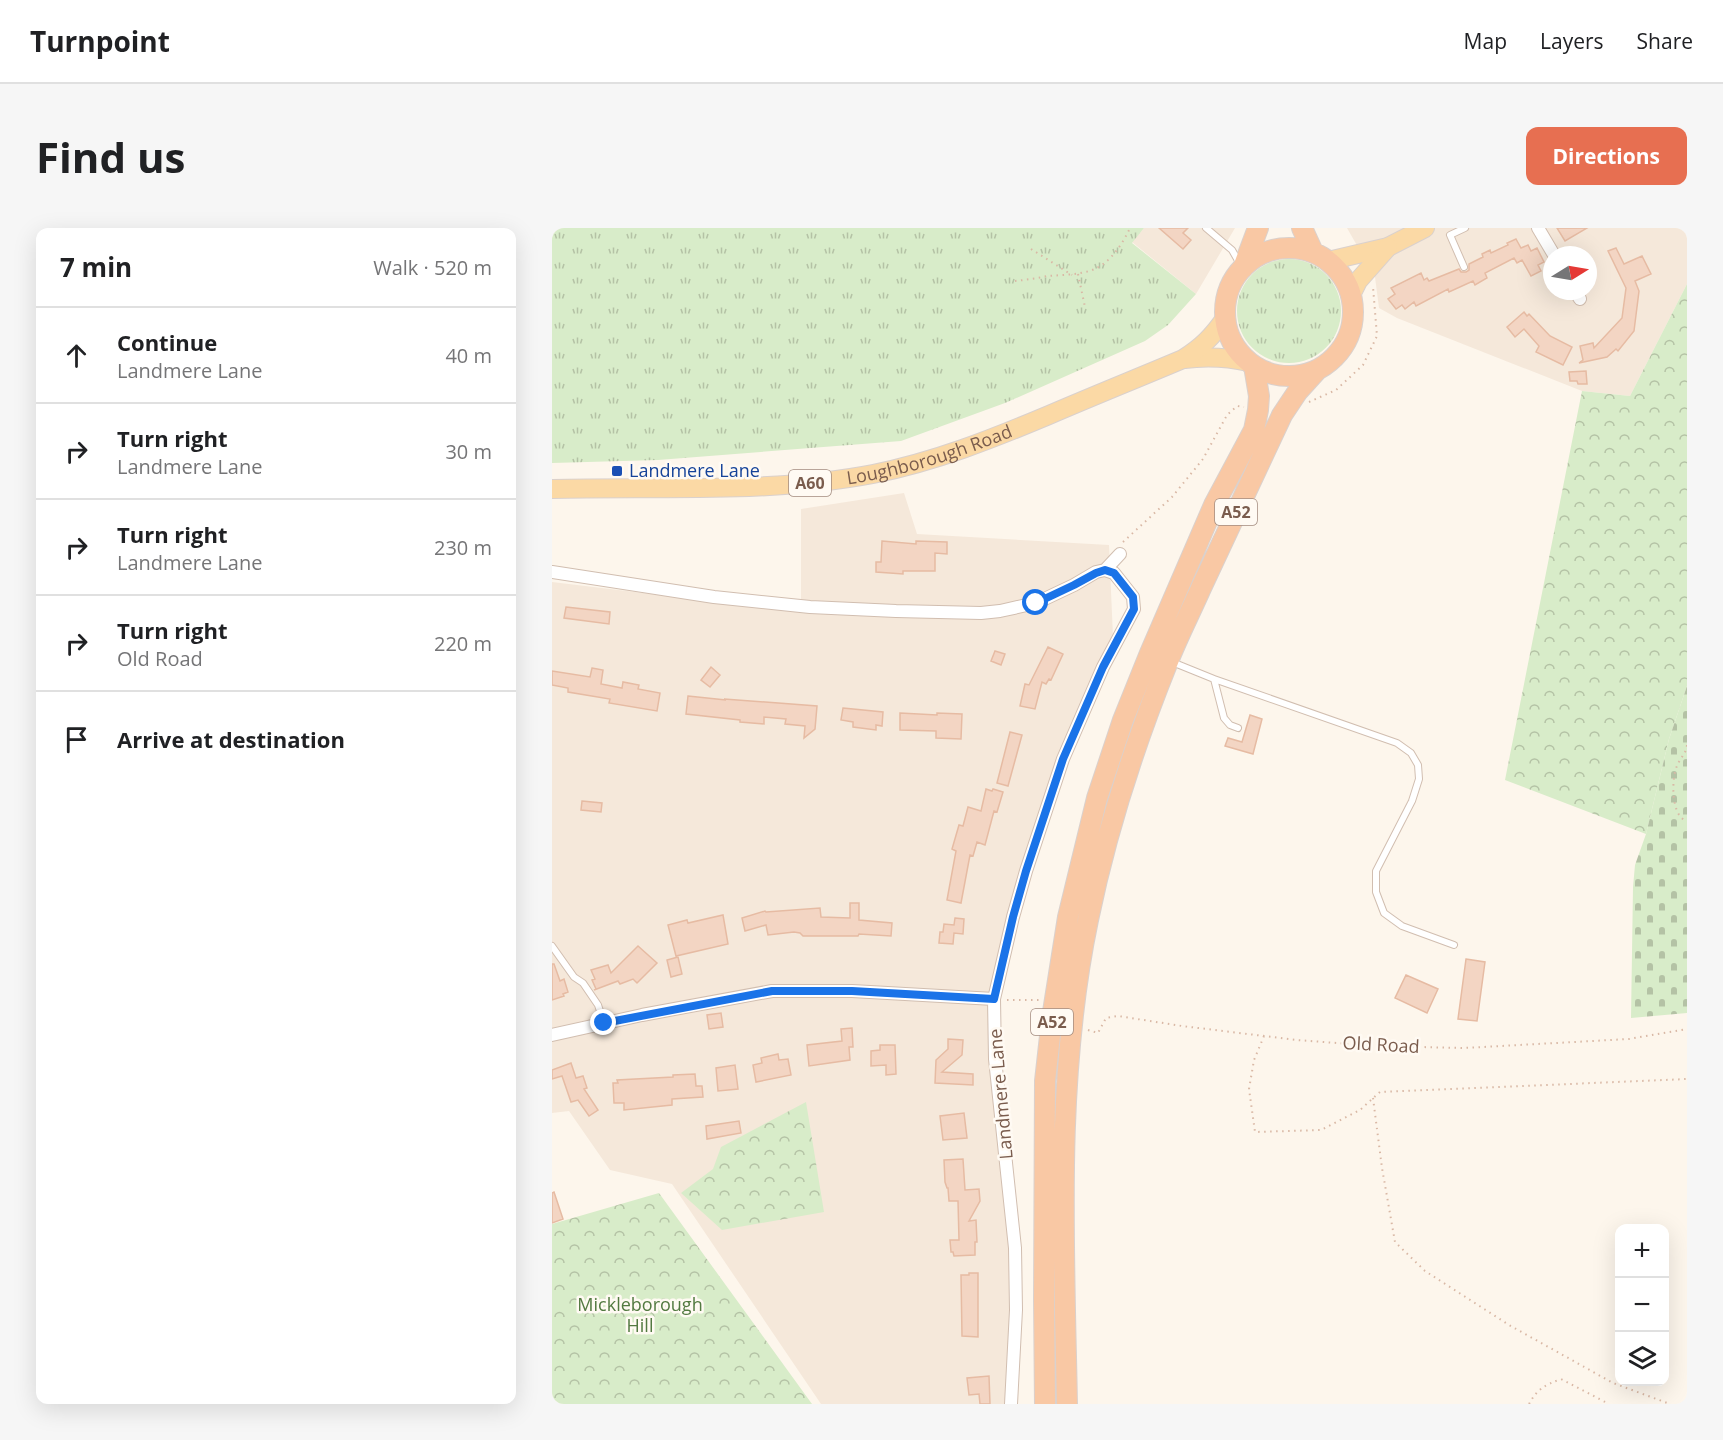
<!DOCTYPE html>
<meta charset="utf-8">
<style>
:root{--surface:#fff;--page:#f6f6f6;--text:#202124;--muted:#757577;--line:#e0e0e0;--accent:#e76f51}
body{margin:0;font-family:"Open Sans",sans-serif;background:var(--page);color:var(--text)}
.controls{position:absolute;right:18px;bottom:18px;display:grid;overflow:hidden;border-radius:12px;box-shadow:0 6px 24px #0002}
.controls button{width:54px;height:54px;display:grid;place-items:center;padding:0;border:0;border-bottom:2px solid var(--line);background:var(--surface);color:var(--text);font:30px sans-serif}
.compass{position:absolute;left:991px;top:18px;width:54px;height:54px;border-radius:50%;background:var(--surface);box-shadow:0 6px 24px #0002;rotate:79deg}
.stop{position:absolute;width:18px;height:18px;margin:-14px;border:4px solid #1a73e8;border-radius:50%;background:#fff}
.stop.end{background:#1a73e8;border-color:#fff;box-shadow:0 2px 6px #0008}
.list{margin:0;padding:0;list-style:none}
h2{display:flex;justify-content:space-between;align-items:center;height:78px;margin:0;padding:0 24px;font-size:26px}
h2 small{font-size:20px;font-weight:400;color:var(--muted)}
.list li{display:grid;grid-template-columns:39px 1fr auto;gap:18px;align-items:center;box-sizing:border-box;height:96px;padding:0 24px;border-top:2px solid var(--line)}
.list b{display:block;font-size:22px;white-space:nowrap}
.list p{margin:0;font-size:20px;white-space:nowrap;color:var(--muted)}
.list em{font-size:20px;font-style:normal;color:var(--muted)}
.icon{flex:none;width:33px;height:33px;fill:none;stroke:currentColor;stroke-width:2;stroke-linecap:round;stroke-linejoin:round}
.map{position:relative;flex:none;width:1135px;height:1176px;overflow:hidden;border-radius:12px}
header{display:flex;align-items:center;gap:36px;box-sizing:border-box;height:84px;padding:0 30px;background:var(--surface);border-bottom:2px solid var(--line)}
header strong{font-size:28px}
nav{display:flex;gap:33px;margin-inline-start:auto;font-size:21px}
.intro{display:flex;align-items:center;justify-content:space-between;box-sizing:border-box;height:144px;padding:0 36px}
h1{margin:0;font-size:42px}
.button{padding:15px 27px;border-radius:12px;background:var(--accent);color:#fff;font-size:21px;font-weight:700}
main{display:flex;gap:36px;padding:0 36px}
aside{flex:1;background:var(--surface);border-radius:12px;box-shadow:0 6px 24px #0002}
.map>svg:first-child{display:block}
.residential{fill:#f5e8da;fill-rule:evenodd}
.grass{fill:url(#grass-tufts)}
.forest{fill:url(#forest-crowns)}
.cemetery{fill:url(#cemetery-stones)}
.building{fill:#f3d5c3;stroke:#e6bba3;stroke-width:1.5}
.lines{fill:none;stroke-linecap:round;stroke-linejoin:round}
.service-casing{stroke:#d1beb0;stroke-width:8}
.minor-casing{stroke:#d1beb0;stroke-width:14}
.primary-casing{stroke:#dad1cd;stroke-width:20}
.trunk-casing{stroke:#dad1cd;stroke-width:22}
.path{stroke:#d9b8a5;stroke-width:2;stroke-dasharray:1.5 4.5;stroke-linecap:butt}
.service{stroke:#fff;stroke-width:6}
.minor{stroke:#fff;stroke-width:12}
.primary{stroke:#fbd9a5;stroke-width:18}
.trunk{stroke:#f9c8a4;stroke-width:20}
.route{stroke:#1a73e8;stroke-width:8}
.transit-dot{fill:#1a4fb4;stroke:#fffaf3;stroke-width:2}
.labels{text-anchor:middle;stroke-width:5;stroke-linejoin:round;paint-order:stroke}
.shield{fill:#fffaf3;stroke:#a28b7f;stroke-width:1.5}
.shield-label{font-size:16px;font-weight:bold;fill:#7a5c4d}
.street-label{font-size:18px;fill:#7a5c4d;stroke:#fffaf3}
.transit-label{font-size:18px;fill:#164399;stroke:#fffaf3;text-anchor:start}
.park-label{font-size:18px;fill:#537a41;stroke:#fffaf3}
</style>
<header>
<strong>Turnpoint</strong>
<nav><a>Map</a><a>Layers</a><a>Share</a></nav>
</header>
<div class="intro"><h1>Find us</h1><a class="button">Directions</a></div>
<main>
<aside>
<h2>7 min<small>Walk · 520 m</small></h2>
<ul class="list">
<li><svg class="icon" aria-label="ahead" viewBox="0 0 24 24"><path d="M12 20V5M6 11l6-6 6 6"/></svg><div><b>Continue</b><p>Landmere Lane</p></div><em>40 m</em></li>
<li><svg class="icon" aria-label="right" viewBox="0 0 24 24"><path d="M7 20v-9h11M14 6l5 5-5 5"/></svg><div><b>Turn right</b><p>Landmere Lane</p></div><em>30 m</em></li>
<li><svg class="icon" aria-label="right" viewBox="0 0 24 24"><path d="M7 20v-9h11M14 6l5 5-5 5"/></svg><div><b>Turn right</b><p>Landmere Lane</p></div><em>230 m</em></li>
<li><svg class="icon" aria-label="right" viewBox="0 0 24 24"><path d="M7 20v-9h11M14 6l5 5-5 5"/></svg><div><b>Turn right</b><p>Old Road</p></div><em>220 m</em></li>
<li><svg class="icon" aria-label="arrive" viewBox="0 0 24 24"><path d="M6 21V4h12l-3 4 3 4H6"/></svg><div><b>Arrive at destination</b></div></li>
</ul>
</aside>
<div class="map">
<svg width="1135" height="1176" viewBox="0 0 1135 1176">
<defs>
<pattern id="grass-tufts" width="24" height="20" patternUnits="userSpaceOnUse" patternTransform="scale(1.5)"><rect width="24" height="20" fill="#d8ecc9"/><path d="M3 7l-1-3M5 7V3M7 7l1-3M15 17l-1-3M17 17v-4M19 17l1-3" fill="none" stroke="#b4c2a5"/></pattern>
<pattern id="forest-crowns" width="20" height="18" patternUnits="userSpaceOnUse" patternTransform="scale(1.5)"><rect width="20" height="18" fill="#d8ecc9"/><path d="M2 6a3 3 0 1 1 6 0M12 15a3 3 0 1 1 6 0" fill="none" stroke="#b4c2a5"/></pattern>
<pattern id="cemetery-stones" width="16" height="16" patternUnits="userSpaceOnUse" patternTransform="scale(1.5)"><rect width="16" height="16" fill="#d8ecc9"/><path d="M2 7V4a2 2 0 0 1 4 0v3zM10 15v-3a2 2 0 0 1 4 0v3z" fill="#b4c2a5"/></pattern>
</defs>
<rect width="100%" height="100%" fill="#fdf6ec"/>
<path class="residential" d="M592,0h91l-39,66 -64,-52z
M795,0h340v56l-57,112 -48,-5 -185,-73 -18,-10 -4,-31zM1000,27h36v36h-36z
M352,265l13,41 192,11 4,92 -88,219 -20,66 -13,72 21,240 -6,170h-186l-149,-220 -62,-14 -41,-59 -17,2v-531l249,30v-103z"/>
<path class="grass" d="M0,0h592l-12,15 64,51 -28,31 -23,16 -140,62 -104,38 -243,19 -106,3z
M685 83a52 52 0 1 1 104 0a52 52 0 1 1-104 0Z"/>
<path class="forest" d="M1135,56v402l-18,53 -23,95 -141,-54 77,-389 48,5z
M254,874l18,110 -102,18 -41,-37 32,-24 8,-22z
M107,965l153,211h-260v-180z"/>
<path class="cemetery" d="M1135,458v327l-56,5 2,-131 2,-22 11,-31 23,-95z"/>
<path class="building" d="M607,0h29l-5,5 8,7 -8,9z
M1005,0h30l-22,13z
M964,11l5,9 7,-3 3,6 6,-3 7,14 -6,3 3,6 -10,5 -9,-16 -5,3 -3,-5 -29,15 2,5 -12,7 -2,-4 -24,11 -1,-3 -32,17 -2,-4 -9,7 -3,-4 -6,4 -8,-10 7,-5 -4,-6 30,-15 3,7 3,-2 2,3 30,-12 2,3h5l3,-2v-6l14,-7 -1,-3 8,-4 1,3 17,-8 -1,-2z
M1064,20l8,16 18,-8 9,18 -16,7 4,10 -5,40 -16,20 -2,-2 -9,8 -28,6 4,-3 -3,-14 13,-3 1,5 28,-30 4,-30 -18,-37z
M972,84l3,4 2,-2 21,22 22,11 -9,18 -27,-13 3,-6 -15,-17 -9,8 -8,-10z
M1034,143l1,13h-9l-1,-3h-7l-1,-9z
M330,313l34,3v-3l31,1v12l-12,-1v18h-32v3l-27,-2v-10h5z
M14,379l44,5 -1,12 -45,-6z
M496,419l15,7 -12,26 -2,-1 -3,5 -4,-2 -7,27 -15,-3 5,-22 4,1z
M443,423l10,3 -4,11 -10,-4z
M159,439l9,8 -10,12 -9,-7z
M40,440l11,2 -2,14 21,4 1,-6 16,3 -1,4 22,4 -3,18 -48,-8 1,-4 -42,-7v-4l-16,-3v-14l38,6z
M136,468l38,4 -2,-1 93,7 -2,23 -11,9 1,-12 -20,-2 1,-5 -22,-2v7l-24,-2v-2l-54,-6z
M291,480l40,4 -1,14 -6,-1v5l-23,-3v-5l-12,-2z
M348,485l37,2v-2l25,1 -1,25 -25,-1v-7l-36,-1z
M698,487l12,4 -9,35 -28,-8 3,-8 14,4z
M458,504l12,3 -14,51 -11,-3z
M434,561l6,2 1,-2 10,3 -6,20 -3,-1 -9,34 -8,-3 -4,14 -3,-1 -9,48 -14,-3 9,-49 -4,-2 7,-24 4,1 5,-19 13,4z
M30,573l20,2 -1,9 -20,-2z
M298,675h9v17l33,3 -1,13 -32,-2 -1,2h-55l-3,-3 -6,-1 -26,3 -2,-10 -21,6 -3,-13 23,-7 1,1 54,-4 1,9 29,1z
M171,687l5,29 -52,12 -8,-31 19,-5 1,3z
M403,690l9,1 -1,15 -9,-1 -1,11 -14,-1 1,-11h3l1,-8 10,1z
M86,718l19,17 -20,20 -4,-4 -13,5 -2,-3 -24,9 2,-1 -4,-9 3,-1 -4,-9 17,-5 3,8z
M126,729l4,17 -11,3 -4,-17z
M914,731l19,3 -8,59 -19,-2z
M0,736h2l6,17 4,-2 4,13 -5,2 1,2 -12,4z
M854,747l32,14 -11,24 -32,-15z
M169,785l2,14 -14,2 -2,-14z
M300,800l1,19h-4l1,13 -41,6 -2,-21 35,-4 -1,-12z
M396,811l15,1 -1,15 -20,17 31,2v11l-38,-2 1,-23 12,-11z
M328,817h15l1,29 -10,1v-10l-15,1v-15l9,-1z
M226,826l1,6 9,-1 3,16 -35,7 -3,-17 9,-2 -1,-5z
M19,835l5,15 7,-2 4,12 -3,1 14,21 -9,6 -11,-16 -7,2 -9,-26 -10,3v-9z
M183,837l3,24 -20,2 -2,-23z
M143,846l1,12h6l1,11 -31,2v6l-48,5v-7h-10l-1,-20h5l-1,-3 56,-3v-2z
M412,885l3,25 -24,2 -3,-24z
M187,893l2,12 -34,6 -1,-13z
M411,931l2,31 14,-1 1,12 -11,20 7,-1 1,22h-2v13l-21,1 -1,-4h-2l-1,-12h9l-1,-39h-9l-1,-13h-1l-2,-6 -1,-22z
M2,964l9,27 -11,4v-30z
M417,1045h9v64l-16,-1 -1,-61h8z
M437,1148l1,28h-10l-1,-10 -10,1 -2,-17z"/>
<g class="lines">
<g class="service-casing">
<path id="service" d="M654,0l26,22 8,14
M912,39l-14,-32 15,-7
M620,434l42,17 10,39 6,7 8,3
M662,451l183,64 14,10 7,12 1,14 -7,22 -36,70v21l8,21 18,13 52,19
M0,718l22,31 9,6 15,22 6,18"/>
</g>
<g class="minor-casing">
<path id="minor" d="M986,0l16,27
M1023,63l5,8
M0,344l162,25 96,10 86,4 85,2 19,-2 36,-8 38,-18 22,-13 9,-2
M0,807l90,-20 130,-24h80l142,8
M459,1176l5,-94 -1,-62 -20,-189 -1,-60 19,-82 13,-46 37,-112 40,-92 31,-58 -1,-12 -19,-24 -9,-3 15,-16"/>
</g>
<g class="primary-casing">
<g id="primary">
<path d="M776,33l60,-14 37,-19"/>
<path d="M799,67l7,-14 30,-34"/>
<path d="M632,131c23,-3 43,-2 65,3"/>
<path id="s1" d="M0,261c106,-3 217,5 321,-15 61,-12 119,-35 176,-59 44,-19 89,-37 134,-56 19,-12 30,-23 43,-42"/>
</g>
</g>
<g class="trunk-casing">
<path id="trunk" d="M750,0l11,24
M673 84a64 64 0 1 1 128 0a64 64 0 1 1-128 0Z
M691,40l15,-40
M493,1176l-1,-104 1,-219 7,-63 16,-101 29,-119 26,-78 27,-67 64,-148 40,-75 4,-20 1,-14 -5,-30
M515,1176c-3,-161 -12,-326 21,-484 18,-88 46,-174 79,-256 10,-26 23,-51 34,-76 27,-58 54,-115 81,-173l16,-24 19,-21"/>
</g>
<path class="path" d="M479,21l41,26
M526,46l7,33
M463,53c11,-1 22,-3 33,-5 12,-1 25,-1 37,-4 22,-4 36,-25 45,-44
M757,174l27,-12 27,-25 14,-29 -4,-49
M571,314l49,-45 31,-38 24,-44 10,-9 7,1
M1135,517c-1,9 -7,13 -10,21 -6,13 -6,51 10,55
M455,772h32
M536,802l10,3 8,-15 12,-2 64,10 115,14 79,6 88,2 165,-9 58,-10
M712,808l-10,24 -5,29 6,43 66,-2 39,-20 20,-18 307,-13
M821,870l9,70 13,74 30,29 84,54 104,58 57,21
M977,1176c8,-15 16,-19 32,-25l48,25"/>
<use href="#service" class="service"/>
<use href="#minor" class="minor"/>
<use href="#primary" class="primary"/>
<use href="#trunk" class="trunk"/>
</g>
<g class="lines">
<path class="route" d="M52,795l168,-32h80l142,8 19,-82 13,-46 37,-112 40,-92 31,-58 -1,-12 -19,-24 -9,-3 -9,3 -22,12 -38,18"/>
</g>
<rect class="transit-dot" x="59" y="237" width="12" height="12" rx="3"/>
<g class="labels">
<g class="shield">
<rect x="237" y="242" width="42" height="26" rx="4.5"/>
<rect x="663" y="271" width="42" height="26" rx="4.5"/>
<rect x="479" y="781" width="42" height="26" rx="4.5"/>
</g>
<g class="shield-label">
<text x="258" y="261">A60</text>
<text x="684" y="290">A52</text>
<text x="500" y="800">A52</text>
</g>
<g class="street-label">
<text dy="6" stroke="none"><textPath href="#s1" startOffset="381">Loughborough Road</textPath></text>
<text transform="translate(829 817) rotate(3)" y="6">Old Road</text>
<text transform="translate(449 866) rotate(-95)" y="6">Landmere Lane</text>
</g>
<g class="transit-label">
<text x="77" y="249">Landmere Lane</text>
</g>
<g class="park-label">
<text x="88" y="1083">Mickleborough<tspan x="88" dy="21">Hill</tspan></text>
</g>
</g>
</svg>
<div class="controls">
<button>+</button>
<button>−</button>
<button><svg class="icon" aria-label="layers" viewBox="0 0 24 24"><path d="M12 4l9 5-9 5-9-5zM3 14l9 5 9-5"/></svg></button>
</div>
<svg class="compass" viewBox="-18 -18 36 36"><path d="M0-13l5 13h-10z" fill="#e53935"/><path d="M0 13l5-13h-10z" fill="#757577"/></svg>
<div class="stop" style="left:484px;top:375px"></div>
<div class="stop end" style="left:52px;top:795px"></div>
</div>
</main>
